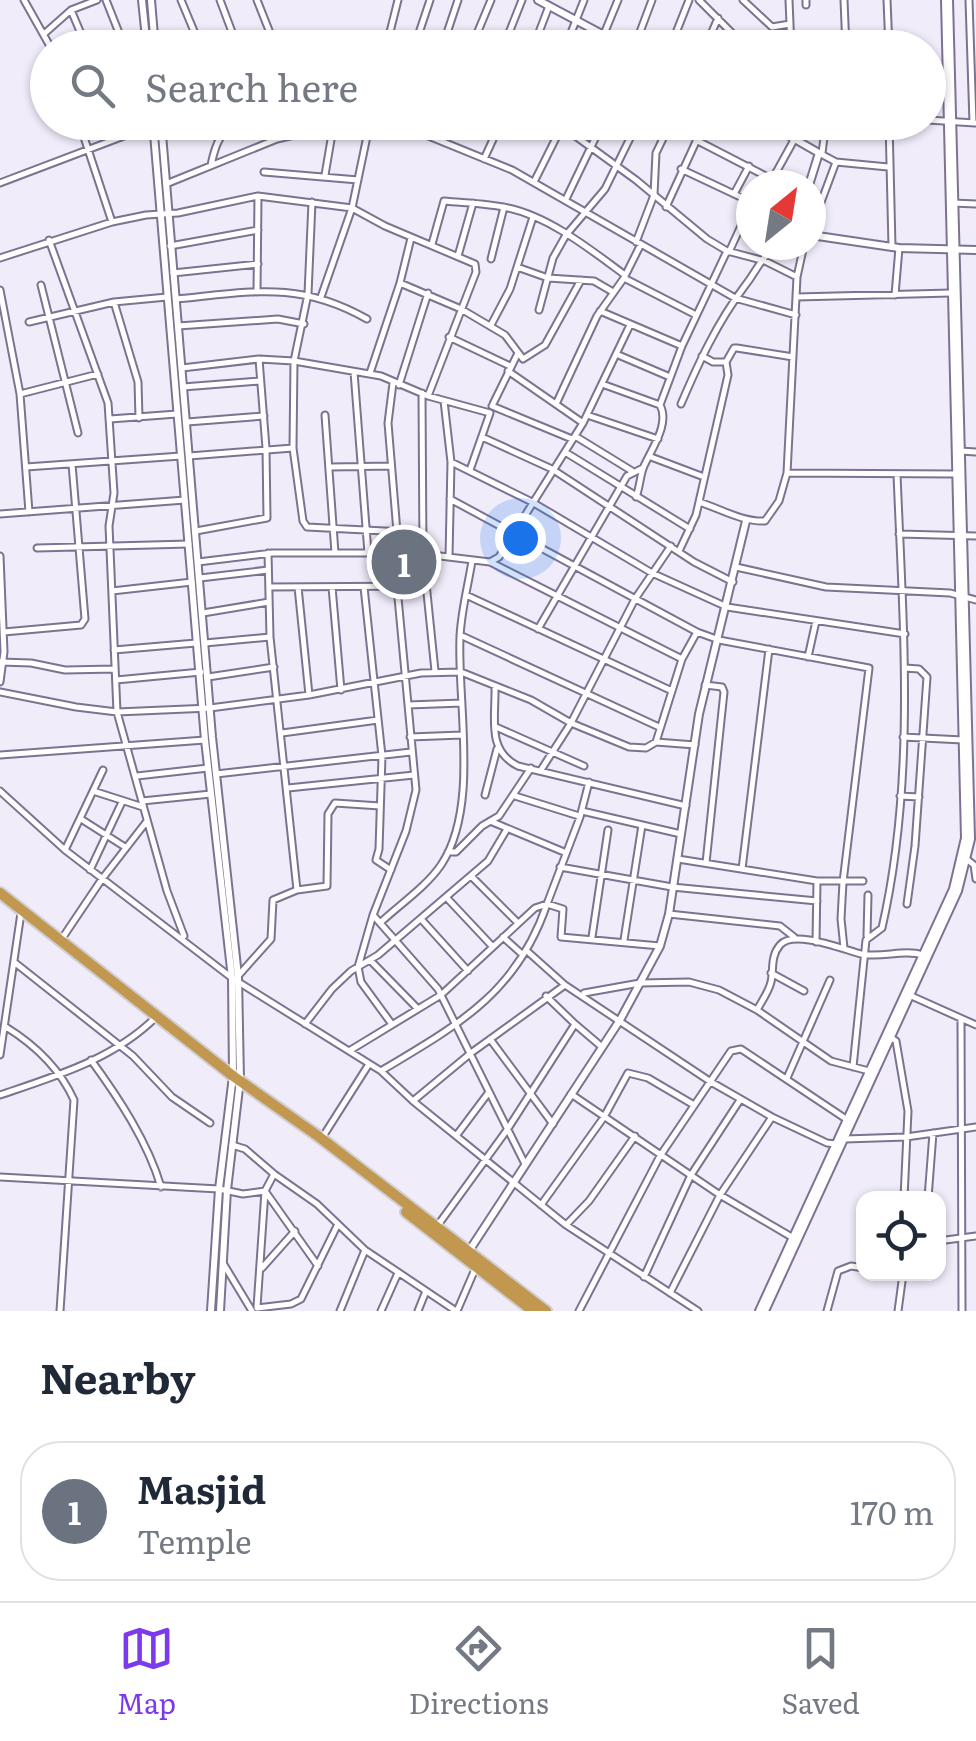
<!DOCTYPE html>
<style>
:root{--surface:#fff;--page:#f6f6f7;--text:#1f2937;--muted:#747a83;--line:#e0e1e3;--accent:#7c3aed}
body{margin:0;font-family:Literata,serif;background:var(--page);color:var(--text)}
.controls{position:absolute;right:30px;bottom:30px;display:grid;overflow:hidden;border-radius:20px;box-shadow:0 2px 8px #0004}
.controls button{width:90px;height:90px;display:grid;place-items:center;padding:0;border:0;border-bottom:2px solid var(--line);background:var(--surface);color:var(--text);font:50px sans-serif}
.compass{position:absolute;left:736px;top:170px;width:90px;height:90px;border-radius:50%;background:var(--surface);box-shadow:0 2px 8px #0004;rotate:30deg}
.you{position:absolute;left:520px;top:538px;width:35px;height:35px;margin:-25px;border:8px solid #fff;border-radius:50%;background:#1a73e8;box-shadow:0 0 0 15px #1a73e833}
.badge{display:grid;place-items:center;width:65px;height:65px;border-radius:50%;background:var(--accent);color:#fff;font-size:32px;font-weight:700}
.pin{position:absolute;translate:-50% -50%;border:5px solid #fff;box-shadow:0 2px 10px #0006}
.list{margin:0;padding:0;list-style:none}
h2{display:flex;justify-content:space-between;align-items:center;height:130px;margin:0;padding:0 40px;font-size:42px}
h2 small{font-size:32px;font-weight:400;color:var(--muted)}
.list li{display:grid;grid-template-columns:65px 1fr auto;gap:30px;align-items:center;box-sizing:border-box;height:140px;margin:0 20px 20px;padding:0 20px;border:2px solid var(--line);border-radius:40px}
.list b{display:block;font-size:38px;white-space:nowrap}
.list p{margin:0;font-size:32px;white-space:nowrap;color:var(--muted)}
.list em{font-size:32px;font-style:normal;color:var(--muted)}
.icon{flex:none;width:55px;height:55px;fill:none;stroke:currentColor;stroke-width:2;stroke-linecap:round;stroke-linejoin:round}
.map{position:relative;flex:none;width:976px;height:1311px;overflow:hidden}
.search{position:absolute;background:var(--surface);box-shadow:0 2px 8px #0004;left:30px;right:30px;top:30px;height:110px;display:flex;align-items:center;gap:25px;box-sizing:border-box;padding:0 35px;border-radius:55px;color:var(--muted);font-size:38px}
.sheet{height:290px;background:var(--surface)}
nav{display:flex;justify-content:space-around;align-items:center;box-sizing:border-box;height:140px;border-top:2px solid var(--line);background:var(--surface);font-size:28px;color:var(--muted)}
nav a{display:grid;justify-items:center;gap:5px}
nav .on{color:var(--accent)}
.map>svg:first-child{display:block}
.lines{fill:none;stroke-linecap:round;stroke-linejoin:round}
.minor-casing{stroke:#7d7290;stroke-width:9}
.tertiary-casing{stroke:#7d7290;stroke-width:10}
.secondary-casing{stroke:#7d7290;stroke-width:10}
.trunk-casing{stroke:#cfced1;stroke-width:14}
.minor{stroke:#fff;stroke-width:5}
.tertiary{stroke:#fff;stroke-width:6}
.secondary{stroke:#fff;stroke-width:6}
.trunk{stroke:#c29750;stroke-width:10}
</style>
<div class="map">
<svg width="976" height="1311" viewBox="0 0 976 1311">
<rect width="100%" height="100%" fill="#f0ecfa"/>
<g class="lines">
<g class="minor-casing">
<path id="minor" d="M24,0l27,48
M106,0l19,48
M181,0l20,48
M220,0l18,48
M257,0l19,48
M699,0l48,48
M743,0l29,27 18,-3
M789,0l2,48
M844,0l2,48
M887,0l2,48
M969,0l4,123
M806,5v-5
M71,10l16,38
M44,34l27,-24 26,-10
M604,34l14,-34
M386,48l12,-48
M414,48l16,-48
M442,48l16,-48
M471,48l20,-48
M503,48l19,-48
M533,48l16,-42
M565,48l19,-48
M634,48l18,-48
M670,48l19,-48
M705,48l13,-30
M928,120l47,3
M79,122l33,100
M116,122l5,15
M394,122l118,48 223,128 61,17
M556,122l80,58 71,59 20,12 38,10 32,16
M821,122l4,8 -3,23
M889,122l3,125
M792,139l1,-17
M696,140l87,45
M484,159l17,-37
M836,162l52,5
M211,165c4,-19 9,-37 31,-43
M681,169l70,33
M264,172l94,8
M325,175l9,-53
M773,178l21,-38
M534,182l30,-60
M0,183l153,-58
M166,184l111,-45 56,-13
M734,194l15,-28
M566,199l37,-77
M312,202l-4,92 -14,67 -1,87 10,73 4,6 116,6
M953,203l23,1
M666,207l39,-85
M811,229l25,-67 -17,-9
M49,240l59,163 6,90 -5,33 8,186 50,179 17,45
M636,242l18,-47 2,-42 15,-31
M432,244l12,-43c21,2 43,2 64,7 42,9 83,42 117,67
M170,246l88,-16
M729,252l22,-48
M458,256l15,-53
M0,258l112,-36 34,-7 32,-2 80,-17 94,12 33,18 90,38 1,8 -48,124
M491,259l13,-52
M517,267l31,11 46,3 19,11
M173,273l85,-9
M624,278l72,37
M400,283l61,26 44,26 18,24 22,-14 36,-65
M41,285l37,148
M0,290l20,104 9,118
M257,292l1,-96
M895,295l4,-47
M321,297l31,-89 18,-86
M797,297l154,-4
M176,299c74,-7 123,-19 191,20
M114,302l24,80 1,36
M539,310l14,-52 13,-23 39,-46 33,-67
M600,311l82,35
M29,322l85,-20 53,-5
M491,325l19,-36 23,-72
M178,326l100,-7 26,5
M449,337l61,29
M616,354l54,23
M702,356l11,6h13l8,-14h3l56,9
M182,368l77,-9 35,2 87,15 47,20 62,17 -20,57
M508,371l75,52
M354,372l14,181
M370,373l30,-90 11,-45
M393,383l-5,40 9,109
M602,384l58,21
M399,385l29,-92
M183,387l77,-6
M422,393l1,161 12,117
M20,394l78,-20
M444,401l7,61 -2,95
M493,404l25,-51
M556,404l41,-88 27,-38 17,-34
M681,404c18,-42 36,-81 63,-117 15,-19 13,-25 34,-42
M492,406l80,33
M325,415l10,138
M587,415l71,24
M110,419l67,-5
M187,422l77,-6
M575,436l57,35
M482,437l70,32 142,93 39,20
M960,451l16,1
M565,452l125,77
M189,456l104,-8
M651,457l53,20
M451,462l81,40 120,71 75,34 178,27
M26,467l155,-11
M331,467l60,-1
M788,473l167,1
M636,497c4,-10 4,-22 8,-31 8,-18 26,-42 16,-61l22,-59 45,-95
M450,499l247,133 22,8 150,28 -26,214 -2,37 3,29
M699,502c22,7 43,20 66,19l14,-20 8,-28 10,-196 7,-32
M0,514l185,-14
M196,531l71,-13 -1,-70 -7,-89
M899,534l77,2
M37,548l152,-4
M679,551l17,-36 32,-140 -2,-13
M268,553l2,84 27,253
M0,556l4,96 -4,30
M198,562l74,-9h143l75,9 9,-5 84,-134 47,-98
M490,562l192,97
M736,567l90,20 124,6 26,7
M200,578l68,-8
M269,587l157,-1
M298,587l11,108
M332,587l9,103
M364,587l18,169 -3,93 -3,11 15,10
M112,591l80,-9
M466,595l206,96
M203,613l66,-11
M538,629l89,-153 16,-8
M4,632l77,-7 4,-6 -13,-155
M460,635l199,92
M205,643l65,-6
M114,650l82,-7
M808,657l8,-36
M0,662l31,1 34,7 50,-1
M905,668l14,1 8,8 -12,169 -8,58
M208,677l66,-10
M116,680l85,-8
M705,685l17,2 2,5 -18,171
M495,686c1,32 -9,64 23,80l168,40
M0,692l76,15 41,5 93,-4 99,-13 112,-22 40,-1 70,28 40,23 58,24 17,1 10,-6 39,3
M408,705l54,-2
M496,727l88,39
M282,733l96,-13
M410,737l52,-2
M903,737l60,3
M656,742l26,-83 15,-27
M0,755l205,-15
M541,770l30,-47 64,-124 36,-53
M216,774l195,-22
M137,776l71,-8
M288,788l126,-13
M0,791l65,59 167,128 149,93 32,30 153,124 132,86
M93,791l50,16
M485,795l12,-46
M515,796l64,20
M900,796l19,1
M142,801l69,-7
M582,811l99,23
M81,819l44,28
M490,821l74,31
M65,850l38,-80
M448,852h8l26,-26 17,-10 32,-48
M965,858l9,7 2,14
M678,859l139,22h46
M560,867l112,20 145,14
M742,869l27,-220
M90,870l32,-68
M471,876l47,47
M446,897l46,49
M669,914l111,12 14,11
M373,915l65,74 87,175
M421,919l47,52
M380,923c19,-18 46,-36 61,-58 39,-58 16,-162 19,-228 1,-25 8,-51 12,-76
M867,936l1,-41
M503,937l20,18
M592,937l16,-107
M61,940l41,-61 45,-58
M624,940l18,-115
M816,942l1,-61
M527,951l38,34
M370,960l47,48
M14,962l119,94 39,41 38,26
M771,973l33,18
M238,976l33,-37 2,-39 24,-10 30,-4 1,-72 7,-11 45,3
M584,993l56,-10 49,-1 30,8 38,20 74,51 38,10
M907,994l69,31
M546,996l29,28
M757,1010c5,-9 12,-19 14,-28 3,-13 -1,-25 9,-37 13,-16 62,4 81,9 20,4 45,-5 61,1
M961,1020l1,291
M391,1023l-30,-41 -3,-15 15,-52 33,-84 10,-41 -19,-203
M305,1024l27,-35 19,-18 27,-16 110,-94 19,-32
M6,1027c29,18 54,42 68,73l-14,211
M890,1037l6,4 12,70 -4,87
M490,1039l63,85
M349,1051l92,-56 94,-87 12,-4 33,-87 9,-35
M0,1055l21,-142
M91,1060c27,37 57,82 70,127
M853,1067l13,-127 16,-12c34,-149 21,-303 15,-454
M381,1071c77,-46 136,-78 166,-167l16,5 -2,28 99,9
M787,1078l43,-98
M571,1094l149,101 75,44
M0,1095c56,-19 114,-36 156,-78
M413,1101l58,-48 94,-68 146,97 61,35 55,26 9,1
M456,1136l33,-44
M322,1138l47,-74
M845,1139l61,-2 70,-10
M232,1145l13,4 29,25
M0,1177l219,12 24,5 22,-3 9,-17 43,30 48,46 91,61
M265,1191l53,75
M928,1198l5,-65
M541,1205l63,-88 24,-44 20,5 46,27
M438,1225l69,-95 68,-106 27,23
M566,1225l23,-24 46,-65
M938,1241l38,-5
M223,1263l29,48
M262,1268l33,-37
M644,1277l47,-102 49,-75
M670,1293l50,-98 52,-78
M257,1307l8,-116
M257,1308l34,-4 10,-5 36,-73
M340,1311l25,-61
M381,1311l17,-38
M418,1311l8,-20
M457,1311l19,-44
M579,1311l81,-155 71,-105 10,-2 105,70
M827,1311l11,-40 13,-5 13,2
M898,1311l5,-37"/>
</g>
<g class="tertiary-casing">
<path id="tertiary" d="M538,0l90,48
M765,122l54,31 -10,32
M811,235l88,13 77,2
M469,1251l151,-231 40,-74 9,-32 30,-200 47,-193"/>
</g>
<g class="secondary-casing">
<path id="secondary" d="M142,0l5,48
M151,0l4,48
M153,122l52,618 27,238 1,98 -14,113 -8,122
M161,122l51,615 26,239 2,104 -13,110 -7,121
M759,1311l194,-422 12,-51 -20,-838
M765,1311l193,-420 13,-52 -22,-839"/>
</g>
<g class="trunk-casing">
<path id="trunk" d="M0,893l233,183 85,60 228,175
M406,1212l127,99"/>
</g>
<use href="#minor" class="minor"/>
<use href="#tertiary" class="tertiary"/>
<use href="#secondary" class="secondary"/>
<use href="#trunk" class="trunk"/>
</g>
</svg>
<div class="controls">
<button><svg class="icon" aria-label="locate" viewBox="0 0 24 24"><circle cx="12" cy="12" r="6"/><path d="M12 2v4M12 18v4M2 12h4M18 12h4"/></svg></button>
</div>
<svg class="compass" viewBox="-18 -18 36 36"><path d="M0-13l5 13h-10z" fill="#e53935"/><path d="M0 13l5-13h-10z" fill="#747a83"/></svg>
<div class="you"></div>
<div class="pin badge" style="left:404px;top:562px;background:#6b7280">1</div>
<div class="search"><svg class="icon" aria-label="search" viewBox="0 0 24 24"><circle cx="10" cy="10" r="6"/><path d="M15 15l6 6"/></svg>Search here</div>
</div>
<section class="sheet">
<h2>Nearby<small></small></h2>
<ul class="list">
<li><span class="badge" style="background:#6b7280">1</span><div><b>Masjid</b><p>Temple</p></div><em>170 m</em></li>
</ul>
</section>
<nav>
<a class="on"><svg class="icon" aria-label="map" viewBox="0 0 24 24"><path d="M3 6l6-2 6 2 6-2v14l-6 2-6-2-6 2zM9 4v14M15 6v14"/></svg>Map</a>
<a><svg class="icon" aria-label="directions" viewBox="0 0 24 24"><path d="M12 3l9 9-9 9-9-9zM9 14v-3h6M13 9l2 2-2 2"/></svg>Directions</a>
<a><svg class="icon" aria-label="saved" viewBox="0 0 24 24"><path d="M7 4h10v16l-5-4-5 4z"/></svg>Saved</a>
</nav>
